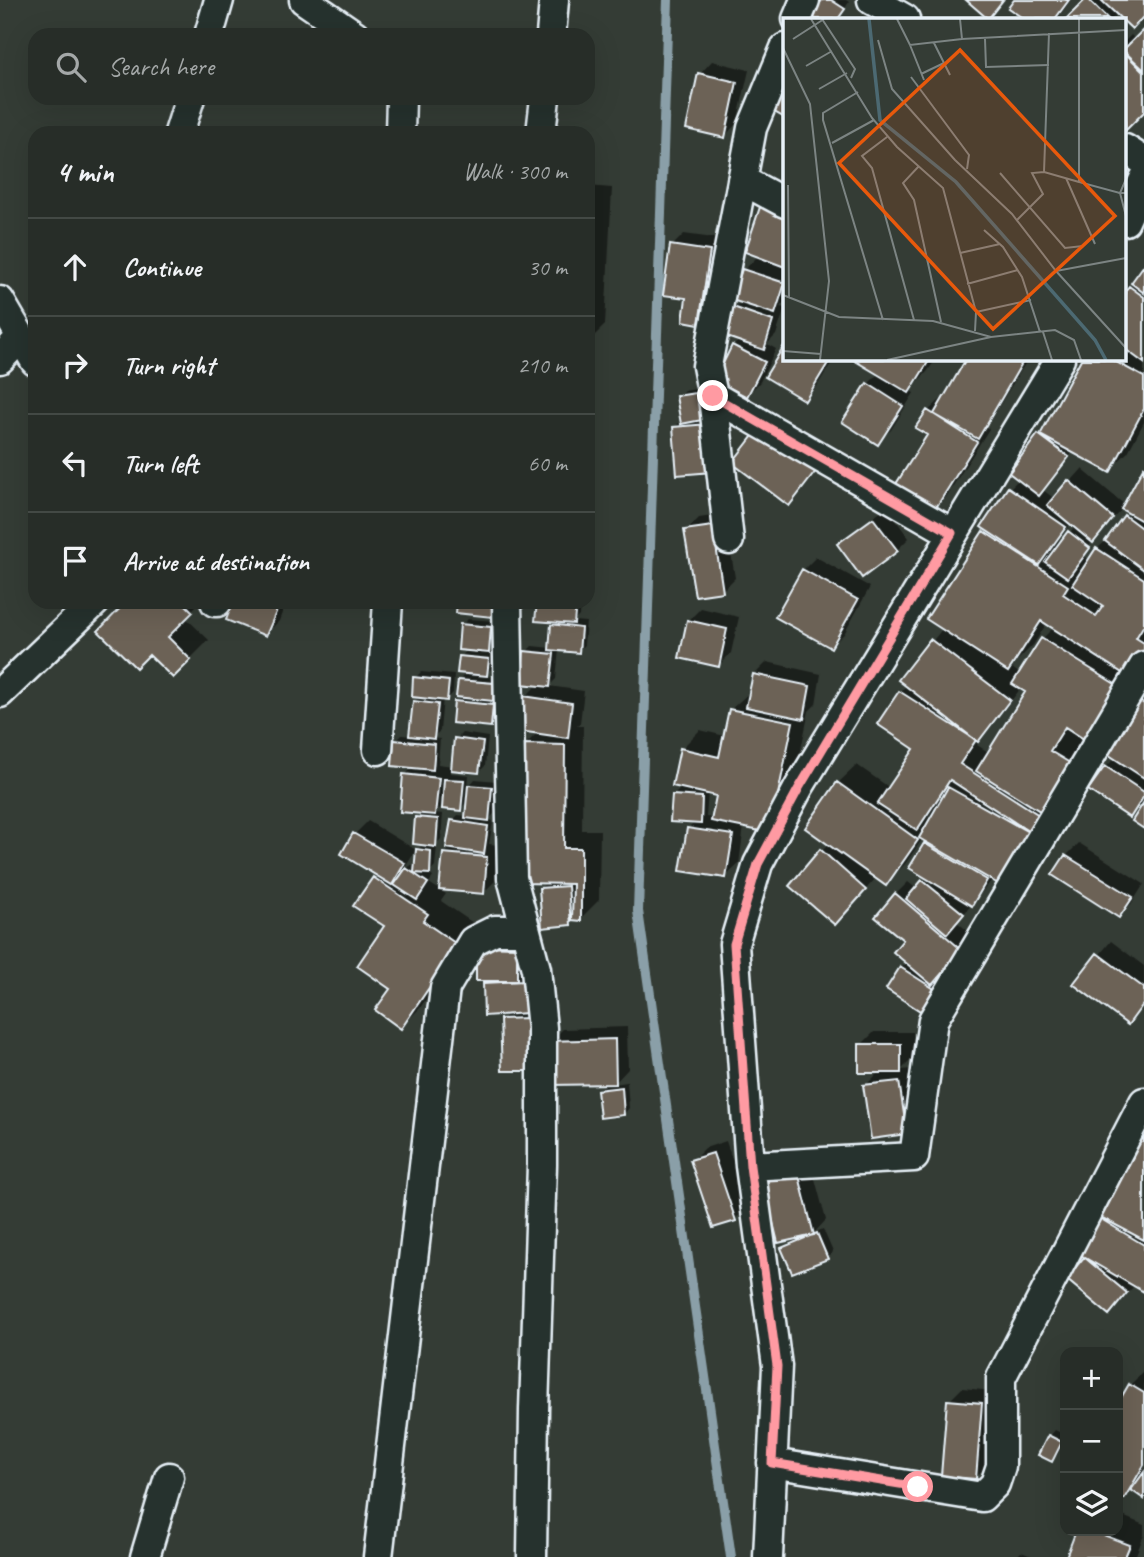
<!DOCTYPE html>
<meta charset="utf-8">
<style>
:root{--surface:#272d28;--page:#333934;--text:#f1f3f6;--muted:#a4a8a8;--line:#434945}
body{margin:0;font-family:Caveat,sans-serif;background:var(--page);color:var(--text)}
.controls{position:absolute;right:21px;bottom:21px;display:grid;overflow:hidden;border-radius:14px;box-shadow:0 7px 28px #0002}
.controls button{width:63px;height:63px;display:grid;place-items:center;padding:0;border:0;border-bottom:2px solid var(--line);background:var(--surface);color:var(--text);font:35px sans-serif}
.stop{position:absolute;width:21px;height:21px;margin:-16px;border:5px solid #ff9aa2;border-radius:50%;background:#fff}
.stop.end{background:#ff9aa2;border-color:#fff;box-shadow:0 2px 7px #0008}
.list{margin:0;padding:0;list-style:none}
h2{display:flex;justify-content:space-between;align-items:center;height:91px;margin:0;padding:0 28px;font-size:30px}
h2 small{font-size:23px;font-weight:400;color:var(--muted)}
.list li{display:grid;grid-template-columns:46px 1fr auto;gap:21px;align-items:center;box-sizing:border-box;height:98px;padding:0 28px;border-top:2px solid var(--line)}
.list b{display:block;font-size:26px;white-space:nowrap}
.list em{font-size:23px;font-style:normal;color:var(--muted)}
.icon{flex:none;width:38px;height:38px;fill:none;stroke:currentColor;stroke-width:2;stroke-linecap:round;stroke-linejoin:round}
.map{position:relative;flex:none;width:1144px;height:1557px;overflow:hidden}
.search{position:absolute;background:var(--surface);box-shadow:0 7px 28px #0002;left:28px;top:28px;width:567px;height:77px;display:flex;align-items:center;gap:18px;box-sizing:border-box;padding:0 24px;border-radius:21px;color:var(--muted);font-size:26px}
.panel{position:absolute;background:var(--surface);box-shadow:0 7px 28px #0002;left:28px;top:126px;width:567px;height:483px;border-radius:21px}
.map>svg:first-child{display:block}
.shadow{fill:#0007;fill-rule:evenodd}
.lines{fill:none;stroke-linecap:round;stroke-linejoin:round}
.stream{stroke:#8a9fa8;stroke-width:10}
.building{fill:#6c6256;stroke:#e8f1f8;stroke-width:2}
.street-casing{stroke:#e8f1f8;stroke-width:33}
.street{stroke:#26332d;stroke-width:28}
.route{stroke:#ff9aa2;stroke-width:9}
.inset-river{fill:none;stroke:#4c6972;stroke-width:3.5}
.inset-road{fill:none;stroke:#7c8483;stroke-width:2}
.view{fill:#e8590c;fill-opacity:0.15;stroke:#e8590c;stroke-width:3.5}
.inset-edge{fill:none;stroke:#e8f1f8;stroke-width:3.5}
</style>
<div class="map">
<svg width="1144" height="1557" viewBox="0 0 1144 1557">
<rect width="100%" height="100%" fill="#343c35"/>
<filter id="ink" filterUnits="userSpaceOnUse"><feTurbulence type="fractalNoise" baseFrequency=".0143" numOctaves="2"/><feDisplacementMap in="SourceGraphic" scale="14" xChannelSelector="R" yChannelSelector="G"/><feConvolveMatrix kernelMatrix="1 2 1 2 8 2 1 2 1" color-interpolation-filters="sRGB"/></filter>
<g filter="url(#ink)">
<path class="shadow" d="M824,0h22l3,2 -11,17h-20l-5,-3z
M1016,0h55l-14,19h-30l-16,-12z
M1087,0h57v15l-26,-2 -6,6h-43z
M874,8l14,11h-25z
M1144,31v79l-19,19v-88l6,-6 5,5z
M712,61l37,9 -12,53 -12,13 -25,-62z
M588,186l24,2 -7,137 -17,17z
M775,195l10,4v102l-5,6 5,1 -9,27 -9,9 9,5 -16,33 -13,13 -14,-49 7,-6 -6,-32 8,-7 2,-31 15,-15 3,-47z
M684,234l37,5 -10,70 -12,13 -11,-26 -16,-50z
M1144,268v154l-16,30 -19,18 -35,-19 -31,39 12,9 27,-30 43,36 19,-35v187l-6,11 -69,60v4l18,12 -40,70 -90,108 17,14 -32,38 8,5 -12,20 -37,-31 7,-6 -12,-68 12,-12 9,7 10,-12 -16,-9 17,-27 -5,-3 -18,26 -19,19 -9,-6 -30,33 -26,-59 8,-8 9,-60 19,-18 33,23 26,-40 -16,-56 7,-7 -6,-5 42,-52 -15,-10 59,-89 22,-40 10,-10 20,-44 6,-5 38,-71h42v-65zM1123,508l7,4 -15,20 -18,17 -7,11 -6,-4 9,-16zM1071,523l4,3 -13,16 -3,-2zM1047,623l7,4 -12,12 -22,35 -9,-7 22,-22zM1021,688l7,4 -38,61 -13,-8zM938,807l-5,11 -4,-2z
M785,347v12h49l-17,27 -12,13 -38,-22z
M856,359h80l-9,13 -18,18 5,3 -23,37 -13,12 -10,-58 11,-11z
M968,359h60l-42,68 3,2 -43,68 -12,12 -6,-98 13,-12 3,2z
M702,388l22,70 -49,-31 7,-7 -4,-23 6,-6z
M588,415h3l-3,27z
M886,507l23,31 -12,12 -58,-5 13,-13z
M725,514l10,64 -12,12 -37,-59 13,-13z
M816,557l54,30 -26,47 -13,12 -28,-76z
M128,602h72l-15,15 24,23 -36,36z
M235,602h51l-7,19 -13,13z
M539,602h41l-1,14 -5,5 12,1 -2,23 -6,6 -19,-2 -3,30 -7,7 35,5 -4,32 -3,3h6l-1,104h18l-1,70 -19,19h-5l-5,5 -30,-36 7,-6 -22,-137 13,-13 -13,-35 13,-13 -12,-32 6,-6 19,2 2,-23 4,-4z
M701,608l38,9 -8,36 -13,13 -29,-46z
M468,619l28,2 -2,24 -7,8h7l-2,15 -8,8 16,2 -2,15 -6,6 6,1 -1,19 -6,6 -35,-23 5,-6 -2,-16 8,-7 -6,-16 7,-8 -6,-24z
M767,662l54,12 -5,30 -7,7 -21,101 -44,14 -5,38 -13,12 -38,-47 7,-7 -21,-27 8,-8 -1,-38 19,-19 25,6 5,-26 21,-19 3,-16zM708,792l10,2 -5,24 -7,-1z
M421,672l33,3 -1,18 -6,6 -4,-1 -3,33 -8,7 8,1 -2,25 15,2 3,-27 6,-6 26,4 -3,29 -6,6 -29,-4v5l19,2 -1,12 7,-8 22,2 -2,32 -7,7 5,1 -4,23 10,1 -3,35 -13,13 -38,-39 6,-7 1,-26 6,-6 9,1 1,-15 -8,8 -16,-5 -9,9 8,1 -2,25 -7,7h3l-2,20 -7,8 5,3 -4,6 17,11 -5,7 35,24 -56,83 -19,19 -9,-39 -5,-62 -31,-21 22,-30 -35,-22 12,-19 13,-13 48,29 -13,21 10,-7 3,2 1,-16 7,-6 -7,-26 5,-6 -17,-37 9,-9 -18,-25 6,-6 9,1 3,-34 6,-6 -5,-18z
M1144,699v102l-14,14 -24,-48 10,-10z
M1079,843l65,41 -12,19 -13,13 -53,-60z
M529,935l12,122 -39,-38 7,-7 -25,-28 5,-5 -11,-32z
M1111,941l33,25v39l-16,18 -53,-39z
M627,1027l1,42 -14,15 13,-2 2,26 -5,6 -25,-24 8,-8 -57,-40 13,-13z
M874,1032h39v26l-12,12 10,-1 8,50 -13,13 -41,-46 15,-15 -19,-26z
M1144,1121v169l-9,-5 -26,28 -41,-34 19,-22 -9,-6z
M726,1141l22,66 -13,12 -43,-58 13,-13z
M810,1160l16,60 -12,13 9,-4 10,23 -6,6 -44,-9 6,-6 8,-4 -32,-57 12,-13z
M1144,1371v126l-11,-9 -9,9 -6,-3v-88l12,-21z
M962,1388l32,3 -6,73 -12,13 -27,-76z
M1055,1430l10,5v4l-7,15 -6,6 -2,-24z
M1118,1514l26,11v10l-9,22h-67l10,-26h40z
M1021,1552l13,5h-18z"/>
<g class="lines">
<path class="stream" d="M668,0l-30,911 93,646"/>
</g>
<path class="building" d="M822,0h9l14,9 -7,10h-24l-3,-2z
M966,0h37l-15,19z
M1014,0h55l-14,19h-31l-16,-11z
M1085,0h4l19,19h-42z
M1101,0h43v16l-12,13z
M1144,29v41l-19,-18v-4z
M1125,53l19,19v40l-19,19z
M698,73l39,9 -12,56 -39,-9z
M785,84v34l-14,-8z
M588,206h6l-6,116z
M760,207l25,9v51l-40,-15z
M670,245l40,6 -11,73 -16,-3 3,-23 -23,-3z
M1144,265v28l-13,-10z
M742,269l43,14 -10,31 -43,-14z
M1129,286l15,11v66l-19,-14v-58z
M733,307l40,14 -9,29 -40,-14z
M785,344v15h36l7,4 -23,38 -40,-24z
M732,345l33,17 -18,35 -32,-17z
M852,359h78l-21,34z
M966,359h49l7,4 -44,76 -44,-25z
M1081,359h30l33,18v32l-34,64 -70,-38z
M867,383l36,23 -25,39 -36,-23z
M696,393l6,27 -21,4 -5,-28z
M927,410l50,32 -43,69 -40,-24 33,-52 -12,-7z
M708,424l4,48 -35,3 -4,-48z
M759,428l57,43 -27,35 -57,-43z
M1038,434l31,23 -30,39 -30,-23z
M1144,466v56l-23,-13z
M1068,480l45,38 -20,25 -46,-38z
M1008,487l58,40 -27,38 -58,-38z
M1124,515l20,15v40l-39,-29z
M873,518l25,33 -36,27 -25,-34z
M713,526l10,66 -28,4 -11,-66z
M983,531l85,55 -5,8 33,22 7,-10 -31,-21 24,-37 48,31v46l-8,13 8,5v7l-17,26 -86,-55 -33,51 -82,-53z
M1068,531l22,17 -22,30 -23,-16z
M802,569l56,31 -27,48 -56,-31z
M126,602h57l10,10 -25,25 23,23 -18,18 -24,-23 -13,13 -38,-37z
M233,602h25l19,8 -11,26 -40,-16z
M457,602h37l-2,15 -36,-4z
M537,602h39l-2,22 -39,-3z
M687,620l40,9 -8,38 -40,-9z
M460,624l31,3 -2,26 -31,-3z
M551,624l30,4 -2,25 -30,-3z
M1041,638l79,49 -33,54 -22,-14 -15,24 20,12 -30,48 -64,-40 49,-79 -13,-8z
M930,639l80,61 -32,42 -80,-62z
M524,651l30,3 -4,33 -29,-3z
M459,656l30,3 -2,17 -30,-3z
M753,674l57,12 -6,33 -58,-12z
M413,677l36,4 -2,20 -35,-4z
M458,680l36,3 -1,18 -37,-4z
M899,691l77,49 -16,24 79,51 -11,16 -78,-51 -33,50 -40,-26 37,-55 -37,-25z
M523,696l49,7 -4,35 -49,-7z
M413,701l25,3 -4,35 -25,-3z
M454,701l39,4 -2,22 -39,-4z
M1140,701l4,3v74l-38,-25z
M729,709l64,13 -23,111 -59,-12 5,-25 -44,-10 8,-38 39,9z
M454,738l29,4 -4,31 -28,-3z
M394,740l41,4 -2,26 -41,-4z
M523,744l42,1 -1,103h17v73l-9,-1 1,-36 -51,-1z
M1105,766l39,26v4l-14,22 -42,-28z
M403,774l36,4 -4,37 -35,-3z
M444,779l20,1 -3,31 -19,-2z
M837,782l81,58 -32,46 -81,-58z
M468,785l24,2 -3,34 -24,-3z
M948,787l82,46 -30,52 -81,-47z
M672,795l30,2 -1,27 -31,-2z
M1144,802v27l-12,-8z
M415,817l23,2 -2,28 -23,-3z
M451,820l37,6 -4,28 -38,-6z
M687,828l46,7 -7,43 -46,-7z
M353,833l52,30 -13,22 -51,-31z
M924,843l63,37 -15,26 -63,-38z
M416,849l15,2 -1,23 -16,-1z
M820,849l46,41 -31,35 -46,-39z
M443,853l44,4 -3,37 -45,-4z
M1065,855l68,42 -14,21 -67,-43z
M406,868l22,15 -11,17 -23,-15z
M373,877l55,37 -5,7 35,24 -57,84 -26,-19 15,-21 -33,-23 27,-40 -31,-20z
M922,880l42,34 -17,20 -41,-35z
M568,886l3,39 -29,3 -3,-40z
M895,893l67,57 -30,35 -39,-33 10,-12 -28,-23z
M476,946l41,1v34h-41z
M1097,953l47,35v15l-16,22 -55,-41z
M900,967l39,25 -14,22 -39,-25z
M525,981l2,32 -43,3 -1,-33z
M528,1018l2,53h-28l-2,-52z
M615,1039l1,45 -66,1 -2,-44z
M859,1044h42v29h-42z
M899,1081l8,53 -36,5 -8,-54z
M622,1087l2,28 -24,3 -3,-28z
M1144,1130v110l-55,-29z
M713,1153l23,68 -23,7 -23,-68z
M798,1172l16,63 -36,8 -15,-62z
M1096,1216l48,29v47l-69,-40z
M817,1233l11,26 -36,14 -11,-25z
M1084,1257l43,36 -18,22 -43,-36z
M1129,1384l15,9v72l-20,34 -6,-3v-93z
M947,1400l35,3 -6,76 -35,-3z
M1048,1435l14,7 -10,20 -14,-7z
M1144,1472v27l-13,-9z
M1076,1531h17l37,14 -5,12h-59z"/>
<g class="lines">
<g class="street-casing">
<path id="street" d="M304,0l51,35
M872,0l33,19
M797,19l8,-19
M209,35l10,-35
M551,35l3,-35
M179,133l11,-35
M400,133l1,-35
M541,133l4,-35
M1125,149l19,12
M742,180l43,23
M1125,221l19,-42
M0,301l21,36 -21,22
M21,337l14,24
M713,396l239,137
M729,540l-16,-144 -6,-30 45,-238 33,-80
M215,602h2
M507,602l5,276 24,91 6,59v137l-8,245 -2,147
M0,693l95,-91
M378,750l10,-148
M750,1166l164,-9 19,-137 211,-354
M772,1463l210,34 13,-13 6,-18v-88l143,-276
M145,1557l24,-80
M378,1557l67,-569 28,-47 22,-11h30
M768,1557l9,-191 -27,-200 -16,-222 24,-80 41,-77 261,-428"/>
</g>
<use href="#street" class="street"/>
</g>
</g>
<g class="lines" filter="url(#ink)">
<path class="route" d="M713,396l239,137 -153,255 -41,76 -24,80 16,222 27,200 -5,97 146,24"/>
</g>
<g transform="translate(783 18)">
<rect width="343" height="343" fill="#343c35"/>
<path class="inset-river" d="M86,1l11,101 76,62 139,158 11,20"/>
<path class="inset-road" d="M28,1l61,99 25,29 46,41 33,124 -1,19M39,1l33,50 -4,9M114,1l13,26 52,-6M177,1l2,20 164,-9M296,1v163l41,11 6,23M266,15l-5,139 35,10M10,21l31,-20M202,21l1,28 63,-2M95,22l14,49 63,71 57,54 44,57 70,77M151,25l16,32M127,27l14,35M0,30l27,56 19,177 -9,79M23,48l26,-15M138,56l23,-11M128,59l58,78 -2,14M36,71l28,-16M75,74l-35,21v7l60,200M104,119l-25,19 10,12 42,152M49,125l42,-23M136,148l-16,17 11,17 27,122M217,155l65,75 18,-2M283,160l29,66M343,161l-6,14h6M5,167l1,112M234,202l26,-26 -11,-21 12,-1M201,212l19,17 19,30 18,55M177,235l40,-9M273,253l70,-13M184,266l51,-14M0,277l56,22 94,4 58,16 64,-7 19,10 7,20M193,294l55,-12M260,314l9,28M0,333l38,3M104,342l104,-23"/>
<path class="view" d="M177,32l155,166 -122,113 -154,-166z"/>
<rect width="343" height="343" class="inset-edge"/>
</g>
</svg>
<div class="controls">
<button>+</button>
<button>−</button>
<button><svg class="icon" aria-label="layers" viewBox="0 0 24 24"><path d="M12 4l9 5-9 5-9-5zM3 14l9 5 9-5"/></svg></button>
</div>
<div class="stop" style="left:918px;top:1487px"></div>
<div class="stop end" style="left:713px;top:396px"></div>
<div class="search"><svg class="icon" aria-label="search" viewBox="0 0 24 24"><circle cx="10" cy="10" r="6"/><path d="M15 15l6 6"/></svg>Search here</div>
<section class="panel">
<h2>4 min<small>Walk · 300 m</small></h2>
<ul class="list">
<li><svg class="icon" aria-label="ahead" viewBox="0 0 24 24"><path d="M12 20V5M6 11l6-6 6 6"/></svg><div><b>Continue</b></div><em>30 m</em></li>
<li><svg class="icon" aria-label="right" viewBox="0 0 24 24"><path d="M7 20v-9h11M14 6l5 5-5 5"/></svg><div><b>Turn right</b></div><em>210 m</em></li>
<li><svg class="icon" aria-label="left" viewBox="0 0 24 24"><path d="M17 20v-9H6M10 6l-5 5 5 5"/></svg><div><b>Turn left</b></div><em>60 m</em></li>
<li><svg class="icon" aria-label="arrive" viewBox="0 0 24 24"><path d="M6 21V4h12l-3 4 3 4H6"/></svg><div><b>Arrive at destination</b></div></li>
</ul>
</section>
</div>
